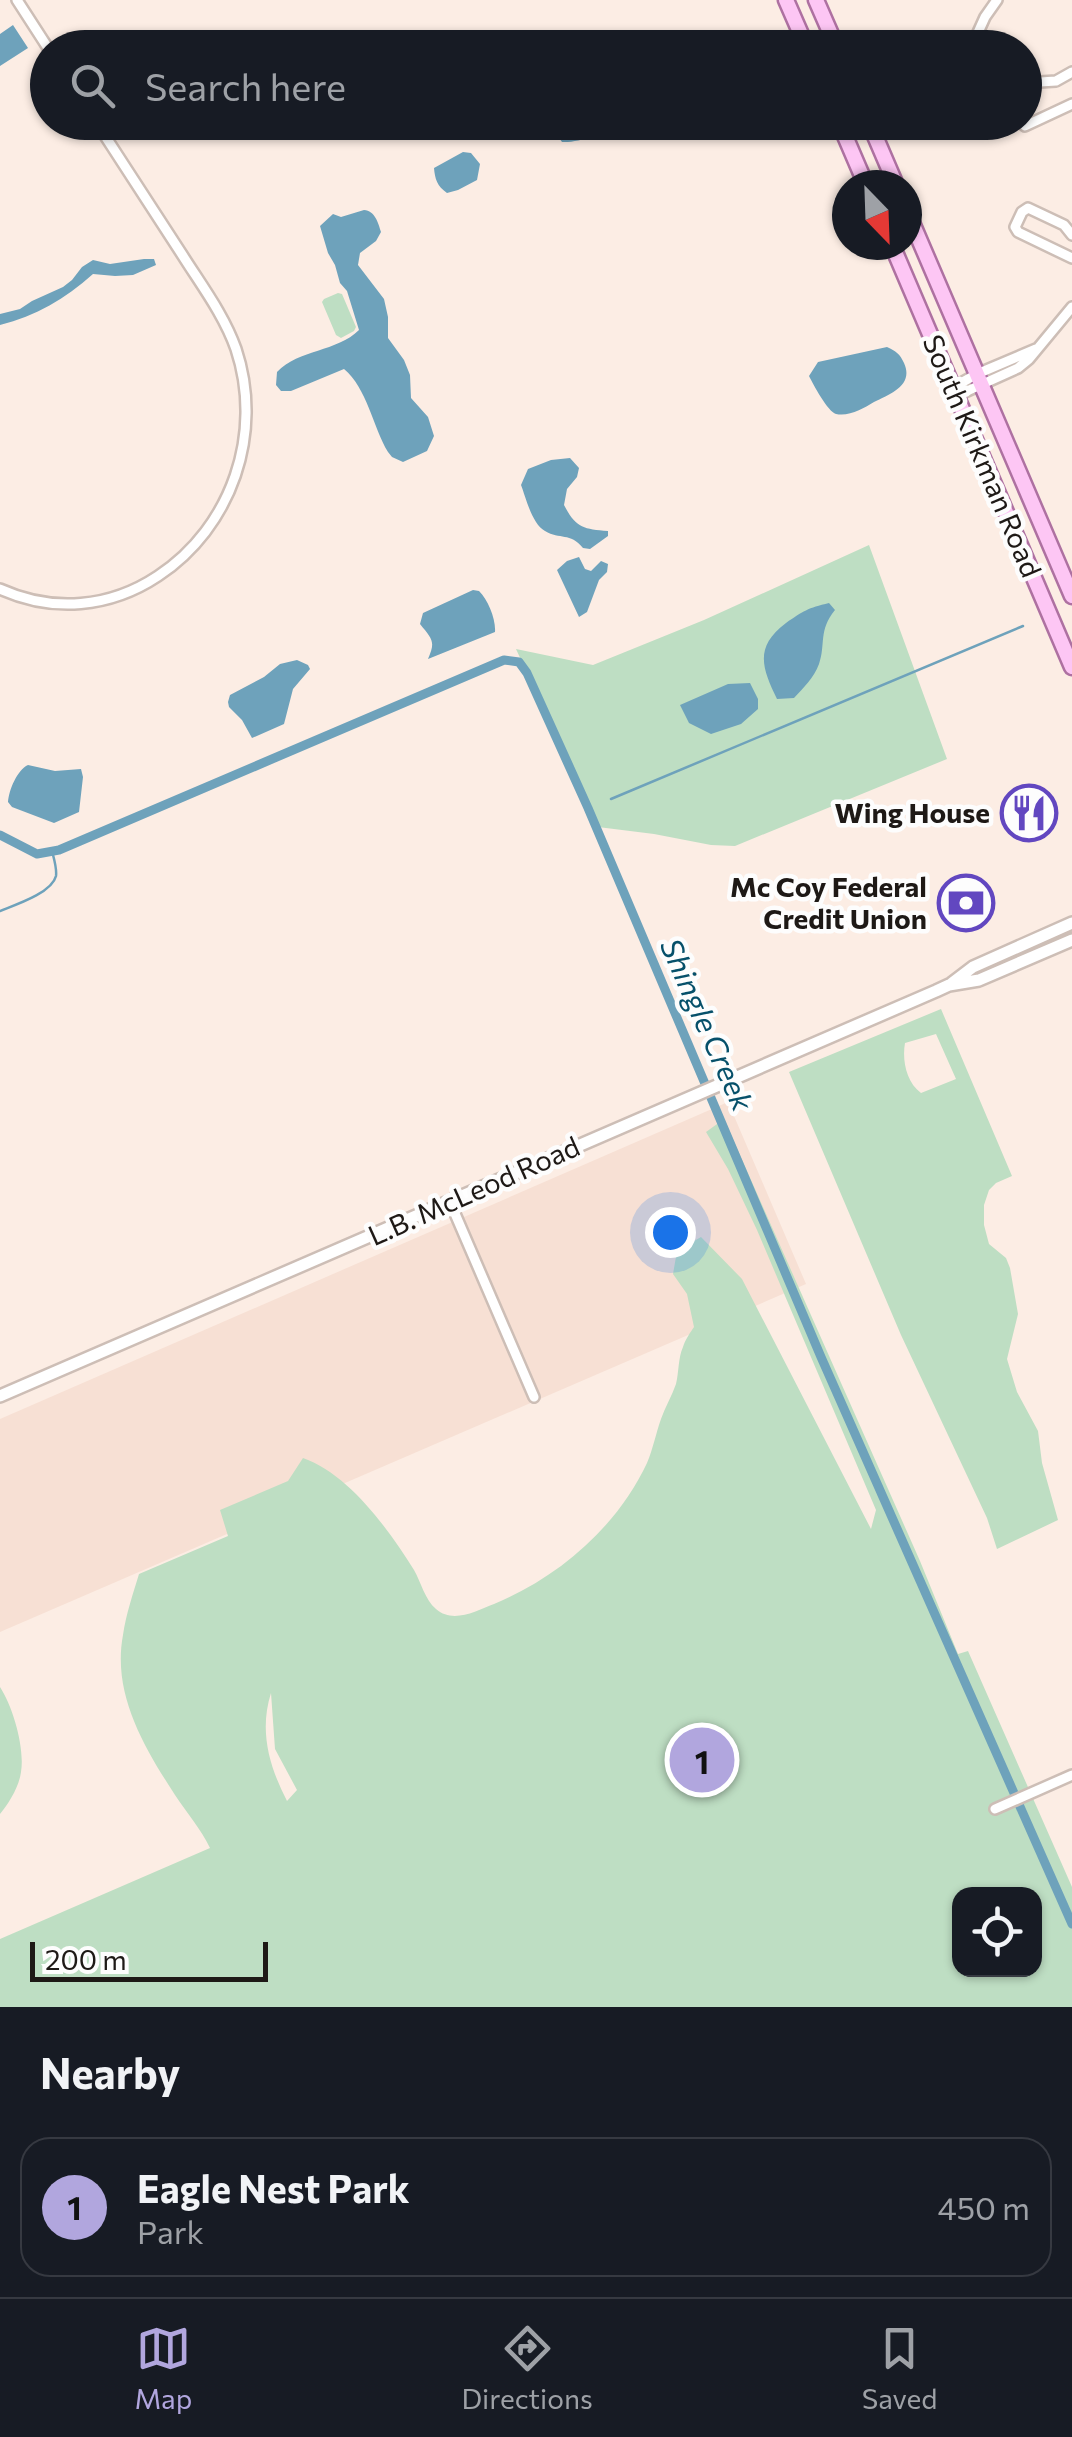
<!DOCTYPE html>
<style>
:root{--surface:#171b24;--page:#242831;--text:#f1f3f6;--muted:#9ea1a6;--line:#363941;--accent:#b1a6de}
body{margin:0;font-family:Commissioner,sans-serif;background:var(--page);color:var(--text)}
.controls{position:absolute;right:30px;bottom:30px;display:grid;overflow:hidden;border-radius:20px;box-shadow:0 2px 8px #0004}
.controls button{width:90px;height:90px;display:grid;place-items:center;padding:0;border:0;border-bottom:2px solid var(--line);background:var(--surface);color:var(--text);font:50px sans-serif}
.compass{position:absolute;left:832px;top:170px;width:90px;height:90px;border-radius:50%;background:var(--surface);box-shadow:0 2px 8px #0004;rotate:157deg}
.scale{position:absolute;left:30px;bottom:25px;width:238px;box-sizing:border-box;padding-left:10px;border:5px solid #1e1916;border-top:0;font-size:28px;line-height:35px;white-space:nowrap;color:#1e1916;-webkit-text-stroke:8px #fdfdfd;paint-order:stroke}
.you{position:absolute;left:670px;top:1232px;width:35px;height:35px;margin:-25px;border:8px solid #fff;border-radius:50%;background:#1a73e8;box-shadow:0 0 0 15px #1a73e833}
.badge{display:grid;place-items:center;width:65px;height:65px;border-radius:50%;background:var(--accent);color:#111;font-size:32px;font-weight:700}
.pin{position:absolute;translate:-50% -50%;border:5px solid #fff;box-shadow:0 2px 10px #0006}
.list{margin:0;padding:0;list-style:none}
h2{display:flex;justify-content:space-between;align-items:center;height:130px;margin:0;padding:0 40px;font-size:42px}
h2 small{font-size:32px;font-weight:400;color:var(--muted)}
.list li{display:grid;grid-template-columns:65px 1fr auto;gap:30px;align-items:center;box-sizing:border-box;height:140px;margin:0 20px 20px;padding:0 20px;border:2px solid var(--line);border-radius:30px}
.list b{display:block;font-size:38px;white-space:nowrap}
.list p{margin:0;font-size:32px;white-space:nowrap;color:var(--muted)}
.list em{font-size:32px;font-style:normal;color:var(--muted)}
.icon{flex:none;width:55px;height:55px;fill:none;stroke:currentColor;stroke-width:2;stroke-linecap:round;stroke-linejoin:round}
.map{position:relative;flex:none;width:1072px;height:2007px;overflow:hidden}
.search{position:absolute;background:var(--surface);box-shadow:0 2px 8px #0004;left:30px;right:30px;top:30px;height:110px;display:flex;align-items:center;gap:25px;box-sizing:border-box;padding:0 35px;border-radius:55px;color:var(--muted);font-size:38px}
.sheet{height:290px;background:var(--surface)}
nav{display:flex;justify-content:space-around;align-items:center;box-sizing:border-box;height:140px;border-top:2px solid var(--line);background:var(--surface);font-size:28px;color:var(--muted)}
nav a{display:grid;justify-items:center;gap:5px}
nav .on{color:var(--accent)}
.map>svg:first-child{display:block}
.built{fill:#f7e0d4}
.green{fill:#bedec3;fill-rule:evenodd}
.water{fill:#6ea2bb}
.lines{fill:none;stroke-linecap:round;stroke-linejoin:round}
.stream{stroke:#6ea2bb;stroke-width:2.5}
.canal{stroke:#6ea2bb;stroke-width:9}
.minor-casing{stroke:#cdbeb6;stroke-width:14}
.tertiary-casing{stroke:#cdbeb6;stroke-width:16}
.primary-casing{stroke:#ae71a1;stroke-width:19}
.minor{stroke:#fff;stroke-width:9}
.tertiary{stroke:#fff;stroke-width:11}
.primary{stroke:#fdc6f4;stroke-width:14}
.labels{text-anchor:middle;stroke-width:9;stroke-linejoin:round;paint-order:stroke}
.street-label{font-size:28px;fill:#1e1916;stroke:#fdfdfd}
.poi-label{font-size:28px;font-weight:bold;fill:#1e1916;stroke:#fdfdfd;text-anchor:end}
.water-label{font-size:30px;font-style:italic;fill:#06506a;stroke:#fdfdfd}
</style>
<div class="map">
<svg width="1072" height="2007" viewBox="0 0 1072 2007">
<rect width="100%" height="100%" fill="#fcede4"/>
<path class="built" d="M728,1102l78,182 -806,348v-213z"/>
<path class="green" d="M338,293l4,1 14,33 -2,4 -13,7 -5,-3 -14,-33 2,-3z
M869,545l78,214 -212,87 -24,-1 -57,-11 -56,-7 -82,-178 77,16 111,-45z
M941,1009l71,167 -16,7 -7,7 -5,15v20l5,19 17,14 4,10 8,46 -11,45 10,33 21,39 4,32 16,57 -61,29 -10,-31 -86,-183 -112,-263zM936,1034l20,45 -35,14c-15,-11 -19,-33 -16,-50z
M724,1119l196,442 38,93 10,-3 104,236v120h-1072v-68l210,-91c-9,-19 -23,-35 -35,-53 -31,-48 -63,-101 -52,-160 3,-21 10,-41 16,-61l89,-38 -8,-26 68,-29 15,-23c46,16 86,72 111,112 7,12 11,30 22,39 17,15 40,2 58,-5 65,-27 123,-77 153,-141 6,-14 9,-30 14,-44 4,-12 11,-23 15,-35 3,-12 2,-26 7,-37 2,-7 7,-14 11,-20l-7,-33 -14,-20 4,-23 24,-14 41,42 129,250 5,-19 -119,-280 -29,-61 -22,-37zM271,1693l4,56 22,41 -10,11c-18,-35 -28,-70 -16,-108zM960,1894h74v76h-74z
M0,1687c13,20 25,61 21,85 -2,15 -12,31 -21,42z"/>
<path class="water" d="M13,25l15,23 -28,18v-32z
M548,123h70c-14,10 -38,20 -56,19z
M463,152l8,1 9,11 -3,16 -19,10 -11,3c-10,-7 -12,-14 -13,-25z
M364,210c11,1 14,12 17,22l-5,9 -16,12 -2,12 26,34 4,18v21l16,22 6,15 1,23 17,19 6,19 -7,15 -24,11 -11,-5 -4,-5c-15,-25 -21,-64 -44,-83l-53,22h-10l-5,-6 1,-13c22,-23 60,-20 82,-42l-12,-39 -7,-8 -5,-18 -7,-12 -8,-27 13,-12 8,3z
M144,259h10l2,6 -23,10 -18,1 -22,-2c-28,25 -57,42 -93,51v-11l20,-5 12,-8 31,-14 9,-7 10,-13 11,-7 17,4z
M887,347c9,4 13,7 17,16 10,22 -13,31 -30,39 -10,6 -25,15 -38,12 -8,-2 -23,-30 -27,-38l9,-14z
M570,458l9,10 -2,9 -10,12 -3,16c12,23 19,24 44,26v5l-18,13 -7,-1c-13,-16 -23,-8 -38,-17 -13,-7 -19,-33 -24,-46l7,-16 23,-9z
M579,557l6,12 6,2 10,-10 7,3 -1,8 -8,8 -12,32 -8,5 -22,-47 10,-9z
M473,590l6,1c9,9 17,28 16,41l-67,27c8,-18 4,-20 -8,-35l3,-11z
M829,603l6,7c-17,21 -9,34 -16,54 -5,14 -16,24 -25,34l-17,1c-15,-31 -23,-52 9,-76 17,-12 22,-15 43,-20z
M297,660l11,5 2,4 -17,20 -9,35 -32,14 -10,-18 -13,-13 -1,-5 2,-7 34,-18 16,-13z
M750,683l8,16v10l-17,15 -30,10 -22,-11 -9,-18 48,-21z
M28,765l27,6 26,-2 2,8 -4,35 -25,11 -42,-16 -4,-5c1,-12 9,-32 20,-37z"/>
<g class="lines">
<path class="stream" d="M611,799l412,-173
M0,911c15,-6 52,-18 56,-35 1,-8 -2,-17 -4,-25"/>
<path class="canal" d="M0,835l37,19 22,-4 445,-190 15,2 8,11 61,135 233,549 251,567"/>
<g class="minor-casing">
<path id="minor" d="M17,0l31,48
M977,34l10,14
M971,48l14,-31 12,-17
M1024,83l32,-2 16,-9
M1020,122l5,4 47,-22
M1072,235l-8,-10 -36,-17 -6,4 -7,15 3,5 54,26
M952,388l25,-14 59,-25
M956,396l62,-28 11,-9 43,-52
M0,589c53,24 110,19 158,-13 74,-49 106,-143 78,-227 -12,-34 -34,-63 -53,-93 -29,-44 -58,-89 -87,-134
M450,1202l84,195
M995,1809l77,-34"/>
</g>
<g class="tertiary-casing">
<path id="tertiary" d="M952,983l21,-16 99,-44
M0,1396l936,-405 13,-6 30,-5 93,-40"/>
</g>
<g class="primary-casing">
<path id="primary" d="M786,0l21,48
M816,0l21,48
M839,122l27,63
M869,122l27,63
M907,211l165,385
M892,245l180,422"/>
</g>
<use href="#minor" class="minor"/>
<use href="#tertiary" class="tertiary"/>
<use href="#primary" class="primary"/>
</g>
<defs>
<g id="restaurant-ring" transform="scale(2.875)"><circle r="9.5" fill="#fdfdfd" stroke="#6247c0" stroke-width="1.5"/><path d="M-5-6h1v4h1v-4h1v4h1v-4h1v5L-1.5 .5V6h-2V.5L-5-1ZM5-6V6H3V1.5H1.5Q1.5-4 5-6Z" fill="#6247c0"/></g>
<g id="bank-ring" transform="scale(2.875)"><circle r="9.5" fill="#fdfdfd" stroke="#6247c0" stroke-width="1.5"/><path d="M-6-4H6V4H-6ZM0-2.3a2.3 2.3 0 1 0 0 4.6a2.3 2.3 0 1 0 0-4.6Z" fill="#6247c0"/></g>
</defs>
<g fill-rule="evenodd">
<use href="#restaurant-ring" x="1029" y="813"/>
<use href="#bank-ring" x="966" y="903"/>
</g>
<g class="labels">
<g class="street-label">
<text transform="translate(982 456) rotate(67)" y="10">South Kirkman Road</text>
<text transform="translate(474 1191) rotate(-24)" y="10">L.B. McLeod Road</text>
</g>
<g class="poi-label">
<text x="990" y="823">Wing House</text>
<text x="927" y="897">Mc Coy Federal<tspan x="927" dy="32">Credit Union</tspan></text>
</g>
<g class="water-label">
<text transform="translate(706 1025) rotate(66)" y="10">Shingle Creek</text>
</g>
</g>
</svg>
<div class="controls">
<button><svg class="icon" aria-label="locate" viewBox="0 0 24 24"><circle cx="12" cy="12" r="6"/><path d="M12 2v4M12 18v4M2 12h4M18 12h4"/></svg></button>
</div>
<svg class="compass" viewBox="-18 -18 36 36"><path d="M0-13l5 13h-10z" fill="#e53935"/><path d="M0 13l5-13h-10z" fill="#9ea1a6"/></svg>
<div class="scale">200 m</div>
<div class="you"></div>
<div class="pin badge" style="left:702px;top:1760px">1</div>
<div class="search"><svg class="icon" aria-label="search" viewBox="0 0 24 24"><circle cx="10" cy="10" r="6"/><path d="M15 15l6 6"/></svg>Search here</div>
</div>
<section class="sheet">
<h2>Nearby<small></small></h2>
<ul class="list">
<li><span class="badge">1</span><div><b>Eagle Nest Park</b><p>Park</p></div><em>450 m</em></li>
</ul>
</section>
<nav>
<a class="on"><svg class="icon" aria-label="map" viewBox="0 0 24 24"><path d="M3 6l6-2 6 2 6-2v14l-6 2-6-2-6 2zM9 4v14M15 6v14"/></svg>Map</a>
<a><svg class="icon" aria-label="directions" viewBox="0 0 24 24"><path d="M12 3l9 9-9 9-9-9zM9 14v-3h6M13 9l2 2-2 2"/></svg>Directions</a>
<a><svg class="icon" aria-label="saved" viewBox="0 0 24 24"><path d="M7 4h10v16l-5-4-5 4z"/></svg>Saved</a>
</nav>
